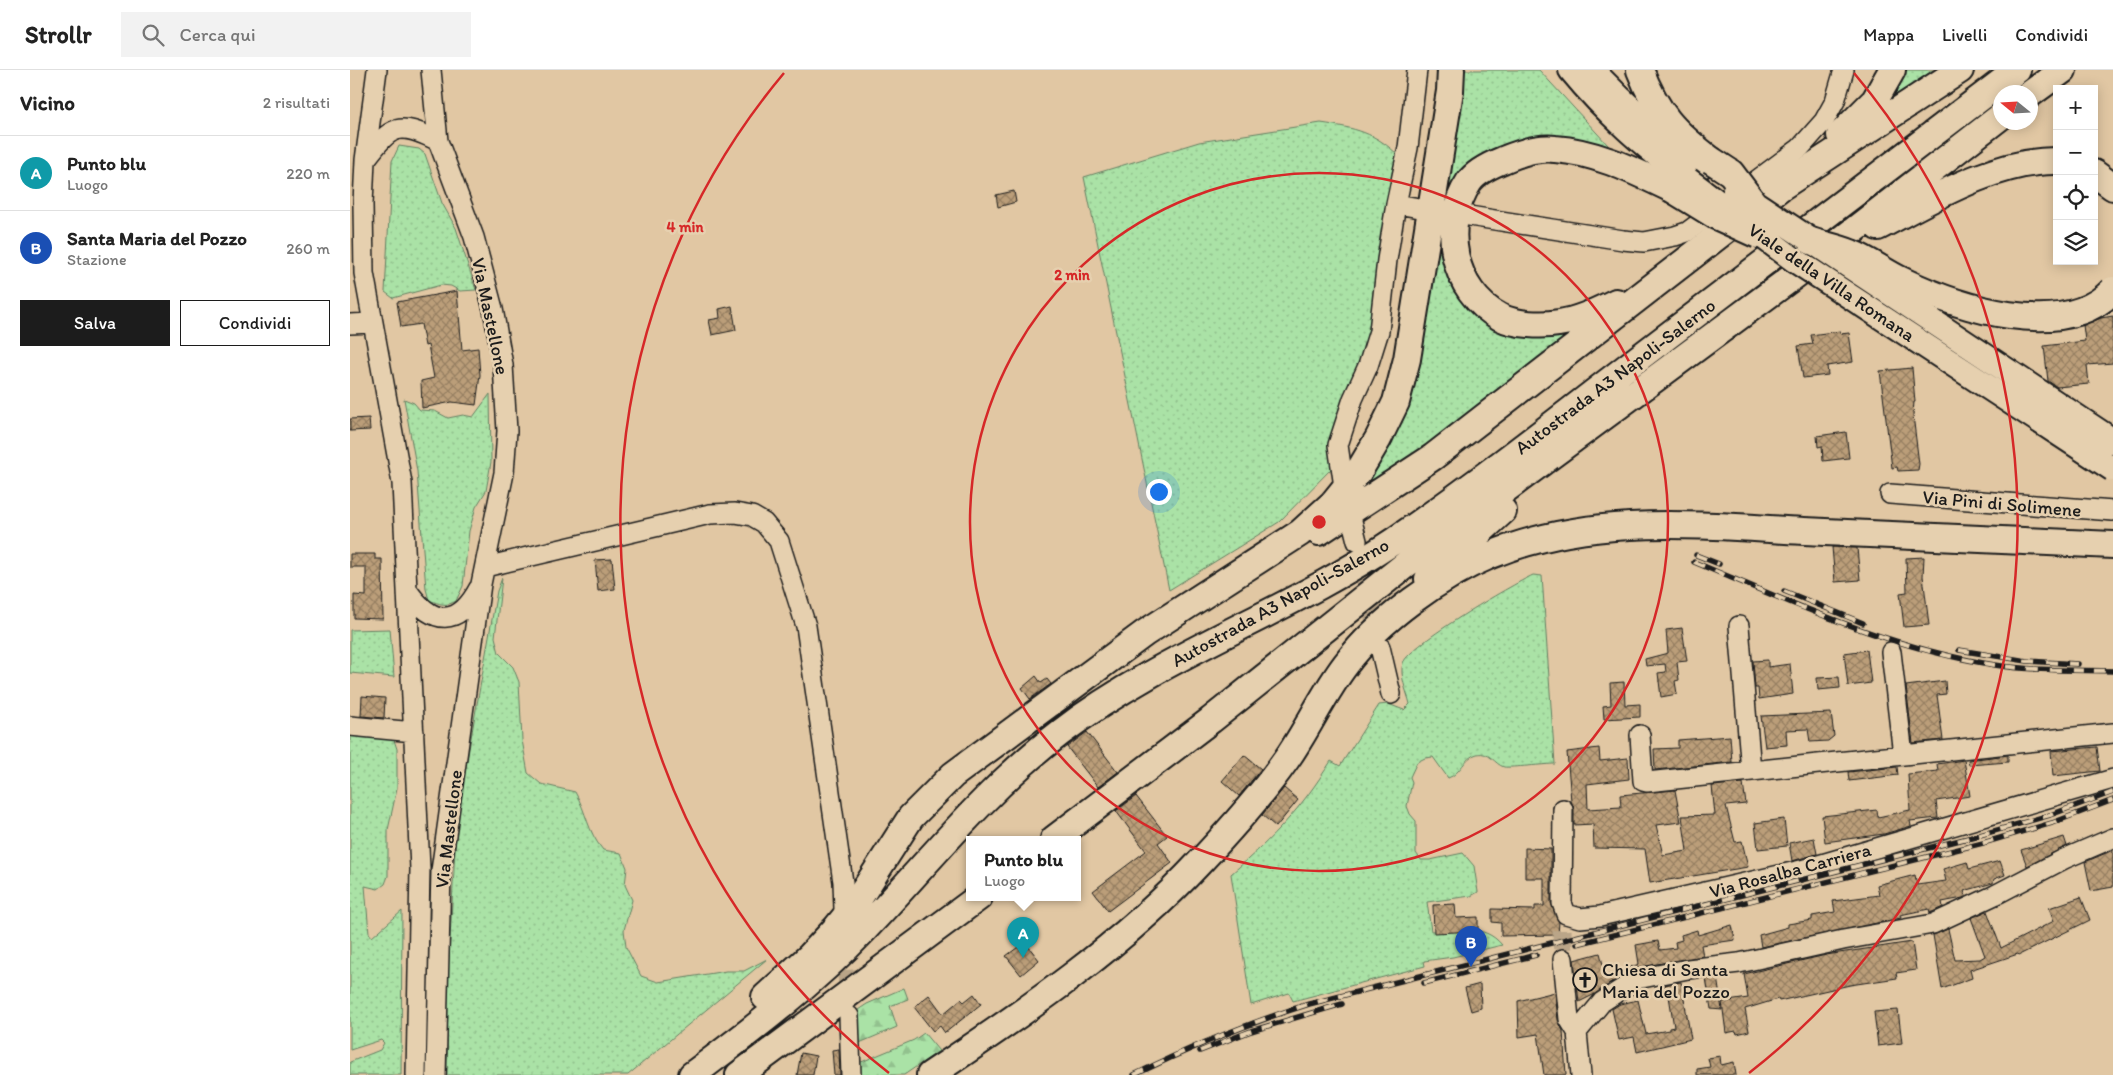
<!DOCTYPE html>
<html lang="it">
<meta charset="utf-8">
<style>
:root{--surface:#fff;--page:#f2f2f2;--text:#222;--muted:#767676;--line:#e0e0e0;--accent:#1c1c1c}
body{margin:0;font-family:Itim,sans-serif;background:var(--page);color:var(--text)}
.controls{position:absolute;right:15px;top:15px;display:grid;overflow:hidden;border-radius:0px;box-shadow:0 2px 12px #0003}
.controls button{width:45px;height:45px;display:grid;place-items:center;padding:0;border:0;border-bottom:1px solid var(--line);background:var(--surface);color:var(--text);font:25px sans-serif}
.compass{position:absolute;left:1643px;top:15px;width:45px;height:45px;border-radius:50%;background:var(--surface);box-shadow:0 2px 12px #0003;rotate:288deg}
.you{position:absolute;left:808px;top:421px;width:18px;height:18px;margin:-12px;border:4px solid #fff;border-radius:50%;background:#1a73e8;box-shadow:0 0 0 8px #1a73e833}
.badge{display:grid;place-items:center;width:32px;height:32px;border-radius:50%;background:var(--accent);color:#fff;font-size:16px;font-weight:700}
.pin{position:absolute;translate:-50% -41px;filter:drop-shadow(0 1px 2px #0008)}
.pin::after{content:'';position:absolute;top:26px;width:18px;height:15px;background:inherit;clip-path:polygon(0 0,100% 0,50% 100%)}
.popup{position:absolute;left:616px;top:766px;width:115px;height:65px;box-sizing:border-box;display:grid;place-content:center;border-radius:0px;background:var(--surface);filter:drop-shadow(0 1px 4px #0005);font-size:16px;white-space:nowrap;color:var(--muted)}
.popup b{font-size:19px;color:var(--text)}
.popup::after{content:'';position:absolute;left:50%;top:100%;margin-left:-10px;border:10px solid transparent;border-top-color:var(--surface)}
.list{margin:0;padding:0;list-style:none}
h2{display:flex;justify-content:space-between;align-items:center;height:65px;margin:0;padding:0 20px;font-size:21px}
h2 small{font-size:16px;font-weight:400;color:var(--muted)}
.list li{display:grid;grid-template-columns:32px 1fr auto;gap:15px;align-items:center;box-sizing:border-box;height:75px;padding:0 20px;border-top:1px solid var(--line)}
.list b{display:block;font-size:19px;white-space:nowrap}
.list p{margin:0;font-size:16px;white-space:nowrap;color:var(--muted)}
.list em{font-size:16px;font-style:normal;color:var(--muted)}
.actions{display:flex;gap:10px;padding:15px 20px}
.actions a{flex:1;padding:11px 0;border:1px solid var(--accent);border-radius:0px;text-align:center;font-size:18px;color:var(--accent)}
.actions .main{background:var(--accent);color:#fff}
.icon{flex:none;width:28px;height:28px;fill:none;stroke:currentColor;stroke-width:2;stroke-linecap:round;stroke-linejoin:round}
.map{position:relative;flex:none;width:1763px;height:1005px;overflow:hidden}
header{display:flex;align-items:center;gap:30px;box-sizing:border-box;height:70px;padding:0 25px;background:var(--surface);border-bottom:1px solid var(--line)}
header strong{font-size:24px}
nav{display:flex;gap:28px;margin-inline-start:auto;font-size:18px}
.search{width:350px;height:45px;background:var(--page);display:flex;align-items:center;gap:12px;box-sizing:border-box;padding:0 18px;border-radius:0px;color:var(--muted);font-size:19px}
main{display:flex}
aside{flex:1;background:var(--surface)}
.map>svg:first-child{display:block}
.green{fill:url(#green-dots);stroke:#637f61}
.forest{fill:url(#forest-firs);stroke:#637f61}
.building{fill:url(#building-cross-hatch);stroke:#1c1c1c}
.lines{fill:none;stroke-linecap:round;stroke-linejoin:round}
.minor-tunnel{stroke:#baa588;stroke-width:19;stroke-dasharray:19 9;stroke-linecap:butt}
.minor-casing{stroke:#1c1c1c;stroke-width:22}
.major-casing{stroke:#1c1c1c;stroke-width:28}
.highway-casing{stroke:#1c1c1c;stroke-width:30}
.minor{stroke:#e6d0af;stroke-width:19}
.major{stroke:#e6d0af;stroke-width:24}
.highway{stroke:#e6d0af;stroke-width:26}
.rail-casing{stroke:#1c1c1c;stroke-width:5.5}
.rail{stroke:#e6d0af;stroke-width:4;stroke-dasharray:11;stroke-linecap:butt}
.major-bridge-casing{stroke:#1c1c1c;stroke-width:28;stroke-linecap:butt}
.highway-bridge-casing{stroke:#1c1c1c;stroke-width:30;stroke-linecap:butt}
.major-bridge{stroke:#e6d0af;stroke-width:24}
.highway-bridge{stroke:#e6d0af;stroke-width:26}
.ring{fill:none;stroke:#d62828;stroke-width:2.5}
.labels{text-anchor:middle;stroke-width:5;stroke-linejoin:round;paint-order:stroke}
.street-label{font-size:19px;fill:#1c1c1c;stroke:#e6d0af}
.poi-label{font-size:19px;fill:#1c1c1c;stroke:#e6d0af;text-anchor:start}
.centre{fill:#d62828;stroke:#e6d0af;stroke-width:2.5}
.ring-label{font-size:15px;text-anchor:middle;font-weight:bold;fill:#d62828;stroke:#e6d0af;stroke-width:5;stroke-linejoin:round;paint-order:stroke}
</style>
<header>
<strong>Strollr</strong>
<div class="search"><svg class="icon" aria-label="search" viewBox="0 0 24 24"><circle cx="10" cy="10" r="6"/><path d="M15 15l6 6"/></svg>Cerca qui</div>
<nav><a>Mappa</a><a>Livelli</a><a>Condividi</a></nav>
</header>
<main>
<aside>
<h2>Vicino<small>2 risultati</small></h2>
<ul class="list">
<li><span class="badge" style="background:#0f9aa8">A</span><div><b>Punto blu</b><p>Luogo</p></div><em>220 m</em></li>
<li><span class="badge" style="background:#1a4fb4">B</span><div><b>Santa Maria del Pozzo</b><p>Stazione</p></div><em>260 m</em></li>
</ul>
<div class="actions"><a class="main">Salva</a><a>Condividi</a></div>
</aside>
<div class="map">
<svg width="1763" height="1005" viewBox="0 0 1763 1005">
<defs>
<pattern id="green-dots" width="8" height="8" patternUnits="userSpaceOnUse" patternTransform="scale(1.25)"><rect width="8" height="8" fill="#aae2a6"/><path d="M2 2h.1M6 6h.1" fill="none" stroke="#92c18e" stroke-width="1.8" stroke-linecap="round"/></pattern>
<pattern id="forest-firs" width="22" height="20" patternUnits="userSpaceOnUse" patternTransform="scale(1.25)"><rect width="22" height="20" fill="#aae2a6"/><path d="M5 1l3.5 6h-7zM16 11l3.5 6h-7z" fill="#92c18e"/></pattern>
<pattern id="building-cross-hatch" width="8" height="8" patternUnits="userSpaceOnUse" patternTransform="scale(1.25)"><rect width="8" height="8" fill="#bb9e79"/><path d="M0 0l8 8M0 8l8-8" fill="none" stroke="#978062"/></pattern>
</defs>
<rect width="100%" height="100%" fill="#e1c7a3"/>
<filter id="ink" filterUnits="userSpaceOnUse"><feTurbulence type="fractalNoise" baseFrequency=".02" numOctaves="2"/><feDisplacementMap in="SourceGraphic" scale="10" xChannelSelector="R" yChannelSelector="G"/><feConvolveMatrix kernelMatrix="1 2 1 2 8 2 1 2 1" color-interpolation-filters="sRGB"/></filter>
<g filter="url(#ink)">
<path class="green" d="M1107,0h82l80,87 -66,-13 -93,40 3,111 115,34 -32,26 -185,140 -8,-3 30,-47z
M1550,0h44l-47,29 -8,-8z
M971,53c34,5 54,9 79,34l-26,181 -41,129 -54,55 -110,68 -85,-413 115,-35z
M49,76l20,3 6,5 17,49 14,25 20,62 -16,1 -9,-5 -10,-1 -48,13 -8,-6 7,-131z
M140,324l1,68 -5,29 -10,16 -7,24 -6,55 -7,15c-10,6 -16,3 -27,-1l-3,-11 -9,-118 -13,-72 10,4 6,7 15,1 13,7 15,-3 10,2z
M1183,505l9,1 13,188c-10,0 -44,4 -51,3 -10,-3 -14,-16 -27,-13 -13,3 -16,20 -29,24l-15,-21 -8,1 -8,4 -7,15 2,5 -5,24 3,8 6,7v32l5,7h9l33,-7 11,13 4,26 -7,4 -44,6 4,29c26,-1 53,-8 71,14l-49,12 -29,4 1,5 -132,35 -4,-8 -38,12 -20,-131c43,-37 70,-65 100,-113l9,5 39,-61 9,-1 16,6 6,-6c-3,-12 -11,-29 -7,-41 7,-19 108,-78 130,-88z
M152,508l-7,59 4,16 14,14 6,15 3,58 6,33 13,11 34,8c12,21 12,39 28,58l18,3 6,15 -2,17 7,15 -8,30 2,17 15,29 17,6 68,-11h18l23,-12 -139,116h-181l1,-102 9,-156 40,-226z
M40,559l4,48 -44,-4v-43z
M0,663l44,7 3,9v39l-9,42v46l-3,8 -7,5 -13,-3 4,47 3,4 30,-26 -1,164h-51v-13l30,-12 4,-7 -3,-3 -31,10z"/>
<path class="forest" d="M554,918l4,11 -18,7 7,21 -40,17 -2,-32 12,-8z
M574,963l15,18 -35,24h-43l-2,-12 55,-23z"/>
<path class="building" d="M664,121l2,11 -18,5 -2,-12z
M107,221l5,59 16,-2 2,27 -4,30 -24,-3 -30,6 -1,-27 13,-3 -6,-33 -3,1 -4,-22 -20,3 -4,-25z
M382,236l4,24 -24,5 -3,-15 11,-2 -1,-9z
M1763,246v47l-26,2 2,19 -32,3 -9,-6 -4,-35 41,-5 -2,-16 18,-7z
M1490,261v3l9,-1 4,29 -26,4 1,9 -25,3 -5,-32 15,-2 -2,-9z
M1562,298l3,34h-1l-1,13 6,49 -1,6 -20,1 -1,-4 -5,1 -12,-97z
M19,348l1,12 -20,1v-12z
M1496,362l3,26 -26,3 -1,-15 -4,1 -1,-11z
M1482,477l25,1 3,32 -25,2z
M0,484h25v5h7l1,60 -29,-1v-23l12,1v-29h-16z
M1574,487l-1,19 6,49 -25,2 -4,-34 7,-1 -1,-34z
M262,489l3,30 -17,2 -3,-31z
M1332,558l5,33 -10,1 2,18 -4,1 2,13 -16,3 -3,-24 8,-1 -1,-8 -19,2 -1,-7 23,-6 -2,-23z
M1517,580l4,33 -23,3 -4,-33z
M1418,590v7l22,-3 3,30 -34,5 -1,-11h-3l-2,-27z
M686,606l5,7 6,-4 4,5 -21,15 -8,-11z
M1489,607l1,11 -22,2 -1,-12z
M1595,611l1,13 -9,1 6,45 -30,3 -7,-57z
M1274,612l1,23 15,-1v13l-36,2 -1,-13 8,-1 -1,-22z
M12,626l23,2 -1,20 -23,-2z
M1481,643l3,23 -6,5 -18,1 -2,-13 -22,1 1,15 -22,2 -4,-31z
M737,662l31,40 -20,15 -31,-40z
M1380,666l2,26 -77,8 -1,-21 24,-1v-8z
M1747,677l3,24 -47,5 -2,-25z
M1249,678l1,13 28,-3 1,21 -42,5 1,25 33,-2 -1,-12 55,-5 6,32 -25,3 7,30 24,-4 -5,-35 33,-1 -3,-29 31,-3 3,21 -20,2 9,36 7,-1 6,26 -98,16 -5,-34 -51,-1 -1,-24 -19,1v-16l-3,-8 -4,-49z
M894,685l17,14 -22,27 -17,-15z
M1658,685v7l-39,3 -1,-5z
M1614,690l6,36 -34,5 2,17 -28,3 1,5 -27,8 -59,8 -3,-26 55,-6 1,7 32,-7 -2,-36 30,-3 -1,-7z
M1547,697l1,8 -49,6 -1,-9z
M934,718l14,12 -22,27 -14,-12z
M786,726l31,40 -9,7 14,20 -64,48 -15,-20 53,-40 -30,-40z
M1434,749l3,27 -29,3 -3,-26z
M1714,767l3,9 -40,20 -6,-16z
M1464,768l3,16 -25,7 -3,-18z
M1175,778l26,1v54l8,19 -1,13 -57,1v-13l-9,-1v-13l43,1v-4h9v-28h-19z
M1763,780v37l-22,4 -6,-29z
M1650,791l5,14 -11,4 -1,4 -29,8 2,5 -3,2 -21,4 1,5 -13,6 -1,-4 -29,6 1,3 -140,29 -2,-12 29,-8v-3l24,-4v-4l23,-4 -2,-11 46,-6 -2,-10 38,-10 2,10 29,-4 -3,-12 24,-7 2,7z
M1731,827l9,23 -71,35 -1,-1 -48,16 2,8 -30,11 -9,-54 15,-6 7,31 25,-1 5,-3 -14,-38 16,-7 14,37 53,-27 -5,-13z
M1105,834l1,14 22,-1v14l-44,2 -1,-28z
M1382,855l3,15 -34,5 2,11 -69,12 -41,27 -14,7 -5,-42 26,-7 6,23 33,-12 -3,-19 22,-4 2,9 16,-2 -1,-6 7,-2 -1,-5 16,-5 1,5z
M675,872l14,18 -18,15 -15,-19z
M1562,872l4,28 -20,3 1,5 -47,7 -71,16 -1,-2 -33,10 4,22 -12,3 -1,-3 -10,2 -4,-31 26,-4 -4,-24 82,-19z
M1367,907l5,33 -11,-1 -5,-31z
M1331,912l10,57 -54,13 -3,-15 -15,3 -7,-31 8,-5 18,-4 8,34 23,-4v-2l5,-1 -6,-37 -3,1 -1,-6z
M1130,914l1,24 -10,3 -6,-23z
M1205,922l3,28 5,11 3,44h-22l-6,-41 -19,3 -1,-36z
M624,924l7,10 -36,29 -5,-7 -7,5 -19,-24 15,-12 14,19 18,-15 3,3z
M1548,940l4,33 -24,3 -4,-34z
M489,979l1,26h-6l-2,-25z
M451,983l15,3 -3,19h-16z
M1370,986l1,9 13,-3 2,13h-39v-6l13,-2 -2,-9z"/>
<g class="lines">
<path class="minor-tunnel" d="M1009,480l20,90
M1212,860l1,29
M495,872l4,62"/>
<g class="minor-casing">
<path id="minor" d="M27,0l-12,90 -2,44 1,69 38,210 18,386 -4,206
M81,0l7,71 36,96 19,72 10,56 4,66 -3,42 -23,111 -40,287 -5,204
M16,89c26,-34 32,-38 72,-18
M1046,134l24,4
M1113,145l160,25 21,2 31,-6 12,-4 113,-84 24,-27 11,-20 9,-31
M0,254l23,-1
M993,410l-5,-35 15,-46 15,-33 11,-35 8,-71 9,-56 12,-56 9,-78
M1540,424l223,17
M1002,451l5,20
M135,497l225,-53 25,-1 17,3 12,7 15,18 27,85 37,256 1,27
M58,521c25,35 50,36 71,-3
M1389,556l12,145
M1030,577l11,47
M1541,582l12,103
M0,656l64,6
M1290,665l3,46 4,1 466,-49
M1213,739l-1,94 4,11 14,4 20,-2 201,-46 312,-91
M1213,889l6,60 8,13 4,43
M499,946l2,59
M1227,962l25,-30 35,-23 51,-10 51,-6 104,-23 90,-16 62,-29 69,-36 49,-21"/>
</g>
<g class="major-casing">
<path id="major" d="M1221,0c37,45 72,74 117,110
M1242,0c34,36 69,67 109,96"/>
</g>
<g class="highway-casing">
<path id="highway" d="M1290,0c17,44 34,62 71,90
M1680,24l33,-24
M1490,65l35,-35 17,-30
M1744,103l19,14
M1528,157c52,-27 118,-67 179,-66
M1266,232c-19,9 -36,18 -57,21 -17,3 -43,2 -59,-6 -48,-26 -60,-91 -31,-135 7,-10 24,-18 34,-22 16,-7 35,-13 52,-11 42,3 79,22 117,40
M969,462l114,-75 348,-270 179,-117
M1078,509l75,-68
M704,769l157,-119 218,-174 388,-287 183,-142
M415,927l45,-41 27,-29 17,-21 57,-89 42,-42 192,-142 155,-100 33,-30 26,-32 19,-32 18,-37 11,-43 43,-268 1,-21
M342,1005c60,-45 121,-91 173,-146 63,-66 121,-140 195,-196 103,-79 227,-120 334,-192 83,-57 163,-120 242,-181 127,-97 254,-193 381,-290
M389,1005l240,-178
M580,1005c95,-63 192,-129 270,-213 30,-32 61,-66 86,-102 22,-31 37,-66 60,-96 33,-44 94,-88 145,-109 106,-44 222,-28 334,-23 96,4 192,9 288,13"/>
</g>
<use href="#minor" class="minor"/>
<use href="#major" class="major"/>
<use href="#highway" class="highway"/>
<g class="rail-casing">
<path id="rail" d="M1346,485l23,9
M1344,492c98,41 195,86 301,103 39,6 79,5 118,6
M1434,521l79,32
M1609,580l68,11 51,3
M1227,874l406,-101 69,-20 61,-23
M1074,913l112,-28
M850,981l51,-20 91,-27
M784,1005c57,-28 114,-52 175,-71l671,-169 70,-20 63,-23"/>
</g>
<use href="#rail" class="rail"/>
<g class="major-bridge-casing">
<path id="major-bridge" d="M1338,110l105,79 320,210
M1385,120l378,251"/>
</g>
<g class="highway-bridge-casing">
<path id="highway-bridge" d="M1361,90l20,13 21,28
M1322,119l44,27 42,19
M1461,171c13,4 28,7 40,12 18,7 33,19 50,27 56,27 162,63 212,10"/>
</g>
<use href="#major-bridge" class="major-bridge"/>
<use href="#highway-bridge" class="highway-bridge"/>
</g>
</g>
<g class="ring">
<circle cx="969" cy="452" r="349"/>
<path d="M539 1003A699 699 0 0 1 434 3M1504 3A699 699 0 0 1 1399 1003"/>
</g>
<defs>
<g id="church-ring" transform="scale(1.25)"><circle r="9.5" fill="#e6d0af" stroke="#1c1c1c" stroke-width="1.5"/><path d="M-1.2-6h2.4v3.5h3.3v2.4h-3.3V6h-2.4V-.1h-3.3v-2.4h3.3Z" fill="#1c1c1c"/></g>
</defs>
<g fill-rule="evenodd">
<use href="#church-ring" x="1235" y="910"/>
</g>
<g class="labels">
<g class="street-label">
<text transform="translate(1482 212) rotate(34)" y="7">Viale della Villa Romana</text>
<text transform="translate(141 246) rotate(78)" y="7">Via Mastellone</text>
<text transform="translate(1265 306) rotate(-37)" y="7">Autostrada A3 Napoli-Salerno</text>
<text transform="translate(1652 433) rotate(5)" y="7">Via Pini di Solimene</text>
<text transform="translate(930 532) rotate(-29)" y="7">Autostrada A3 Napoli-Salerno</text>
<text transform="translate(98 759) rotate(-83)" y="7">Via Mastellone</text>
<text transform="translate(1440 800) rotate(-15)" y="7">Via Rosalba Carriera</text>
</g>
<g class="poi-label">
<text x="1252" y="906">Chiesa di Santa<tspan x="1252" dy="22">Maria del Pozzo</tspan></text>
</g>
</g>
<circle cx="969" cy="452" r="8" class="centre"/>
<g class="ring-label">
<text x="335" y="162">4 min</text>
<text x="722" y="210">2 min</text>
</g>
</svg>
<div class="controls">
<button>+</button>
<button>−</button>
<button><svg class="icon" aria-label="locate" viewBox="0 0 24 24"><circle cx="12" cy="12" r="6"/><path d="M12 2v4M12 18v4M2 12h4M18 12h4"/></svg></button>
<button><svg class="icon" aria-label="layers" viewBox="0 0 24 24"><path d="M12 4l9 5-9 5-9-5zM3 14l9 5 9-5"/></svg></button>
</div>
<svg class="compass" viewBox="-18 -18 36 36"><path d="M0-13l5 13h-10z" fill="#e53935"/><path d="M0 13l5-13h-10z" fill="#767676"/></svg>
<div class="you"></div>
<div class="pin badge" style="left:673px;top:888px;background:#0f9aa8">A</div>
<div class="popup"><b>Punto blu</b>Luogo</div>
<div class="pin badge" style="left:1121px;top:897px;background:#1a4fb4">B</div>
</div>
</main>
